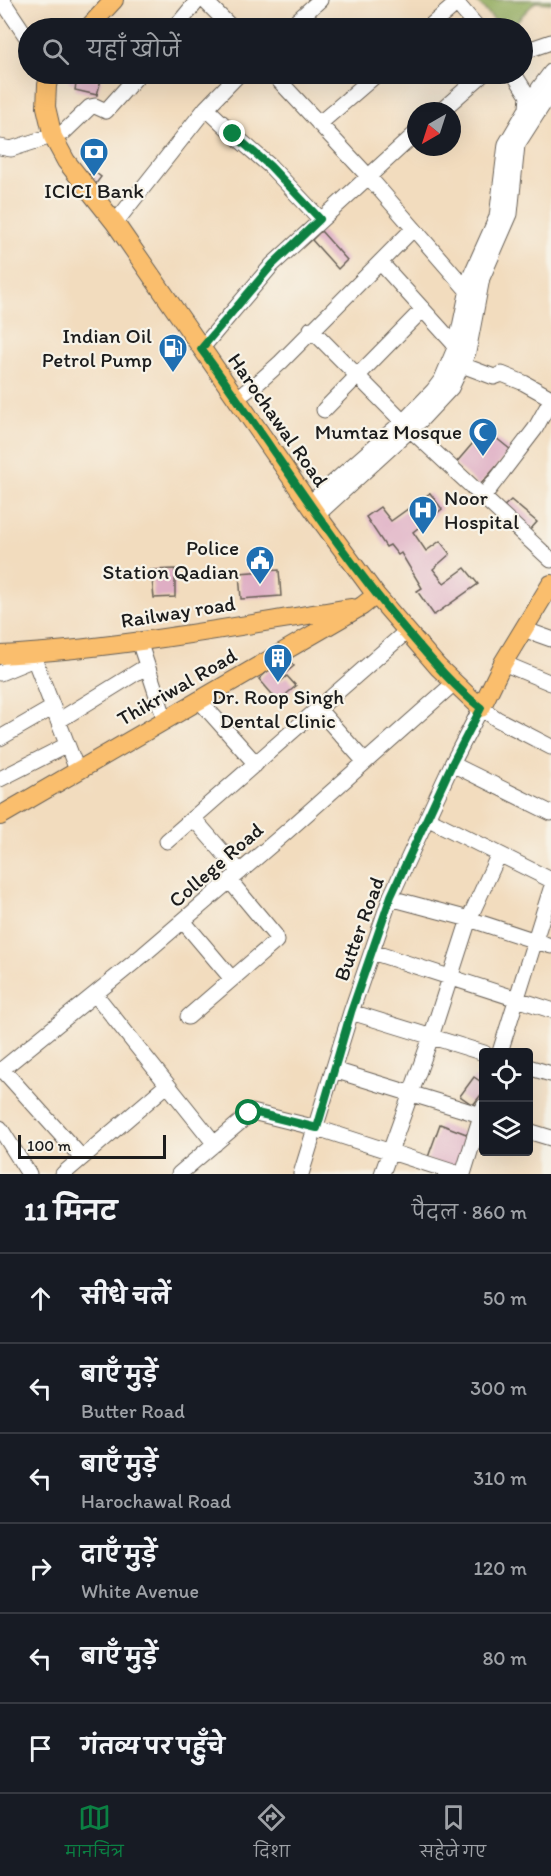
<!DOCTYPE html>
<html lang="hi">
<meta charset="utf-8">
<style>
:root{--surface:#171b24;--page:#242831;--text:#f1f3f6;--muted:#9ea1a6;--line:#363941;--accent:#0b8043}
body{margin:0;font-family:Itim,"Playpen Sans Deva",sans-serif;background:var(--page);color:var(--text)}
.controls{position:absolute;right:18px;bottom:18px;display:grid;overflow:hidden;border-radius:6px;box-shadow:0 6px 24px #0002}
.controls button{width:54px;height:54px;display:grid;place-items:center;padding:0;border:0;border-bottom:2px solid var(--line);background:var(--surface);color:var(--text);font:30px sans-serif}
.compass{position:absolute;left:407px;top:102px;width:54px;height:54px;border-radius:50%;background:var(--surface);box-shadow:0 6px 24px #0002;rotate:219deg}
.scale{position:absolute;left:18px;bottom:15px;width:148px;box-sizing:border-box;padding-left:6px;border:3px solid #1c1c1c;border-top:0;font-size:16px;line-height:21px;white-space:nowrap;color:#1c1c1c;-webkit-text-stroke:4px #f7f3e8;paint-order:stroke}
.stop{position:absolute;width:18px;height:18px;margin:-14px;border:4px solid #0b8043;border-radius:50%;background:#fff}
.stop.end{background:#0b8043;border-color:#fff;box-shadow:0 2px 6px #0008}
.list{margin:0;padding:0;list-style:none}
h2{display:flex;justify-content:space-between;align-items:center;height:78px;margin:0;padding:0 24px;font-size:26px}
h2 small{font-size:20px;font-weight:400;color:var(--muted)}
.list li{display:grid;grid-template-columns:39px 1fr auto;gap:18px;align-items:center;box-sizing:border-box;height:90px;padding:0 24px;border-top:2px solid var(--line)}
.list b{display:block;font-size:22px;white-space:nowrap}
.list p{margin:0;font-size:20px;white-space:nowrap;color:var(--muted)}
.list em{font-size:20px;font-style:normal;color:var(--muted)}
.icon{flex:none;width:33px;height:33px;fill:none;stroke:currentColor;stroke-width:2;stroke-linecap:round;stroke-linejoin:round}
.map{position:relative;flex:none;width:551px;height:1174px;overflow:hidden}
.search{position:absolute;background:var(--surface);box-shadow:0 6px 24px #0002;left:18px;right:18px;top:18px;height:66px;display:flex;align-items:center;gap:15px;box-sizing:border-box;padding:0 21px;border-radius:33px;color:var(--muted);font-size:22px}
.sheet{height:618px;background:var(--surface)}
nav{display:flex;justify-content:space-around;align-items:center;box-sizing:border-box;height:84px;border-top:2px solid var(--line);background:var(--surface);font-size:16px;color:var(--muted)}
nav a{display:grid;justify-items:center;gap:3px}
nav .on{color:var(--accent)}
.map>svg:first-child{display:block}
.forest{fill:#93ac5f;stroke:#58643e;stroke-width:1.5}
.building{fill:#dfaec4}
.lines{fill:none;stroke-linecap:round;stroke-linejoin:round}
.minor-casing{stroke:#675f55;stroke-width:17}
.major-casing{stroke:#675f55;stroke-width:20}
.minor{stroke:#fff;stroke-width:15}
.major{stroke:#fabe6d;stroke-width:18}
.route{stroke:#0b8043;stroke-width:8}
.labels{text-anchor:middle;stroke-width:4.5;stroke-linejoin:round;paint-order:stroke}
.poi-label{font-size:21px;fill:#1c1c1c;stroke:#f7f3e8;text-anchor:end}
.street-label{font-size:21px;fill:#1c1c1c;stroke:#f7f3e8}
</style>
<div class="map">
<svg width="551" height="1174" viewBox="0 0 551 1174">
<rect width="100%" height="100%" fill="#f7f3e8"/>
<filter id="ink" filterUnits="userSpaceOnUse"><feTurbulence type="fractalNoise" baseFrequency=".0167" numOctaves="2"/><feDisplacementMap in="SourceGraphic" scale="12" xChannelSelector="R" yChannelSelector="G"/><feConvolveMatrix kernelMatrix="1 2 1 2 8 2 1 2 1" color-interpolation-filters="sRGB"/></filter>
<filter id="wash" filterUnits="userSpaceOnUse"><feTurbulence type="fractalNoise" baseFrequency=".008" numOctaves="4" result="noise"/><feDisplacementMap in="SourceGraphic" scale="24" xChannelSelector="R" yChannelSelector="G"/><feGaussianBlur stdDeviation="1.35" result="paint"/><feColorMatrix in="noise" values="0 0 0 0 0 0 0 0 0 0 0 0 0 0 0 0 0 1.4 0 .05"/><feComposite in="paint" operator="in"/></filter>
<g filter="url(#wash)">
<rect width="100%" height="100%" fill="#f2dcbe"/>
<path class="forest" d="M475,0h76v3l-16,-1 -25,26h-8z"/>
<g id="blocks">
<path class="building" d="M70,74l31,6 -4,15 -22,-5 1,-6 -8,-2z
M92,170l9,7 -6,8 -8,-7z
M321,231l26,29 -9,9 -26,-29z
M485,429l26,21 -32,36 -24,-22z
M430,493l12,16 -29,23 13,19 14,-10 10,13 -17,15 11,14 21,-15 13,16 -44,31 -17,-24 5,-3 -21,-35 -3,2 -8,-10 -4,2 -20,-30 14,-10 11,14z
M511,500l26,22 -8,9 -27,-23z
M175,569v28l-21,1 -3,-28z
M279,570l2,26 -40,3 -2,-26z
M285,655l9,11 -11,9 -9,-10z
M270,669l11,12 6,-5 9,10 -18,15 -19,-22z
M474,1077l10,7v7l-11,14 -13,-9z
M440,1124l29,11 -11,35 -31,-10z"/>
</g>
</g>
<g filter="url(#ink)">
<use href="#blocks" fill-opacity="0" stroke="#675f55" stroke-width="1.5"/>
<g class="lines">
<g class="minor-casing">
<path id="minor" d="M2,0l26,39
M204,0l28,28
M454,0l24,28
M175,28l23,-28
M289,28l31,-28
M428,28l29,-25
M522,52l29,-10
M273,74l95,102 99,114
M514,74l14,22 -1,12
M206,108l35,33 29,25 50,53
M441,111l42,-37
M319,124l58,-50
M0,147l11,2 53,-17 26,-25 5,-1 11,5 33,-37
M115,223l91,-115 33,-34
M380,262l76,84 5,4
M311,329l99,100 141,131
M201,349l71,-84 144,-132
M462,365l32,12 8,-3 22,9 27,15
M237,398l23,-17 21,-19 132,-133
M324,410l99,-101
M483,497l52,-68 16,-29
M309,504l99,-87 25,-26 9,-12 14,-33 15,-71 26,-58 9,-73 33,-56 12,-16
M317,515l105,-96 29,-31 17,-36 14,-74 28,-64 7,-69 34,-53
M523,629l28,10
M139,641l26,79
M32,653l45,117
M503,663l48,20
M0,673l34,-14
M199,700l57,64
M319,710l46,52
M58,721l89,-55
M0,738l52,-30
M452,764l99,49
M0,779l67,-34
M193,818l47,54
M427,818l124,62
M167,841l240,-210
M390,898l79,21 82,27
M183,921l49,58
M372,952l179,58
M95,994l120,150
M351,1012l133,41
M188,1017l88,-76 -1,-6 -45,-54
M500,1052l51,-163
M528,1067l23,7
M2,1069l80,89
M334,1070l150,46
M0,1071l143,-116 141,-121 169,-150
M0,1128l29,46
M528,1131l23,7
M63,1174l104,-89
M179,1174l73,-62 65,16 142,46
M301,1174l50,-162 40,-116 61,-132 29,-56 16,11 54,28
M382,1174l49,-137 38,-118 30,-65
M463,1174l21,-68"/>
</g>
<g class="major-casing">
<path id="major" d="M88,28l26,-28
M51,74l-4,11 -1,22 7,30 13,24 49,62 202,292 59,80 62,72 43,41 22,-45 48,-79
M0,655c118,-6 235,-29 352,-47
M0,816l362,-210 14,-11"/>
</g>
<use href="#minor" class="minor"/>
<use href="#major" class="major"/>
</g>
</g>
<g class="lines" filter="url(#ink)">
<path class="route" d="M233,134l37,32 50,53 -48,46 -71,84c69,93 129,192 204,280 24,28 47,56 76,79l-29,56 -61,132 -40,116 -34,116 -60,-15h-8"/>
</g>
<defs>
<g id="bank-pin" transform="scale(1.5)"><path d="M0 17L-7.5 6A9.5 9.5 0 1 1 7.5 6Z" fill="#1f6fb2" stroke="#f7f3e8"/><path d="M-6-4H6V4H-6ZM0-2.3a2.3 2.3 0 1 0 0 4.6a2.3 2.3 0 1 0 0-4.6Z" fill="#fff"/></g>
<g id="fuel-pin" transform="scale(1.5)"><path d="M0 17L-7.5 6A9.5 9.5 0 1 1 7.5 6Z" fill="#1f6fb2" stroke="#f7f3e8"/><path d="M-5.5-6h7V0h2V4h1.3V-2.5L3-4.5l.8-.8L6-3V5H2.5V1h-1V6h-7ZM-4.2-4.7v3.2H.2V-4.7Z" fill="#fff"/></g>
<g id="mosque-pin" transform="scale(1.5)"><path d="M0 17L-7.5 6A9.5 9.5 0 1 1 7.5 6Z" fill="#1f6fb2" stroke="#f7f3e8"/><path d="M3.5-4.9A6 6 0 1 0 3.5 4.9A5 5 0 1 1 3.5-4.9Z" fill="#fff"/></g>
<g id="hospital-pin" transform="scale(1.5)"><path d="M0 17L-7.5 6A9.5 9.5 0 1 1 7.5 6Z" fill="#1f6fb2" stroke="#f7f3e8"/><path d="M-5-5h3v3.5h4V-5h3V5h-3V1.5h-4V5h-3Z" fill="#fff"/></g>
<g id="civic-pin" transform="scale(1.5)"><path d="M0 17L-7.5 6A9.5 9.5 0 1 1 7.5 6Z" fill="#1f6fb2" stroke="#f7f3e8"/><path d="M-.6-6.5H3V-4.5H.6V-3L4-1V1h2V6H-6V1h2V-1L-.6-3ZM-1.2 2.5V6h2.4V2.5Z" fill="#fff"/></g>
<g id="building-pin" transform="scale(1.5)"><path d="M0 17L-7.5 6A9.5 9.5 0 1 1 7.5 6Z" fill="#1f6fb2" stroke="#f7f3e8"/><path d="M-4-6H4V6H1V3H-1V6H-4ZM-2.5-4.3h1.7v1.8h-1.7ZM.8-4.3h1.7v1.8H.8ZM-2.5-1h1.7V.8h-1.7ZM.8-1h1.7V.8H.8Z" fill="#fff"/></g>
</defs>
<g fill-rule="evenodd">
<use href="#bank-pin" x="94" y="152"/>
<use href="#fuel-pin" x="173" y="348"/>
<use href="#mosque-pin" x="483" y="432"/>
<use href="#hospital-pin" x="423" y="510"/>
<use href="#civic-pin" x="260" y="560"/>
<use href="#building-pin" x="278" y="658"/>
</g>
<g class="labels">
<g class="poi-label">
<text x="94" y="198" text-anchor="middle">ICICI Bank</text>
<text x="152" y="343">Indian Oil<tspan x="152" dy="24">Petrol Pump</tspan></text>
<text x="462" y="439">Mumtaz Mosque</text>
<text x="444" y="505" text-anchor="start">Noor<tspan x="444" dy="24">Hospital</tspan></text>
<text x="239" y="555">Police<tspan x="239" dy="24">Station Qadian</tspan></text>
<text x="278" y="704" text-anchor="middle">Dr. Roop Singh<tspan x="278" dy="24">Dental Clinic</tspan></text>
</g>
<g class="street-label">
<text transform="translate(278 420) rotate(55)" y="7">Harochawal Road</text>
<text transform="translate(178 612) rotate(-9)" y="7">Railway road</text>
<text transform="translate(177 687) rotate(-30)" y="7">Thikriwal Road</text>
<text transform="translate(216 865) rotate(-41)" y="7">College Road</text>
<text transform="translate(359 929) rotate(-70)" y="7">Butter Road</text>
</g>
</g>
</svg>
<div class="controls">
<button><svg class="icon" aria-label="locate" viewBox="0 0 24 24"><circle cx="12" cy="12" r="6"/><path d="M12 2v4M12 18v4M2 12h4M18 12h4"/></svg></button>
<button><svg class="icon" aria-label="layers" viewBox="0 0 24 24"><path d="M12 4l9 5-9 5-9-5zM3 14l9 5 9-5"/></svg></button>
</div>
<svg class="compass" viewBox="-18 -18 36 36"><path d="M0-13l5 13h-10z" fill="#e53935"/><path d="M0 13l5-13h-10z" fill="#9ea1a6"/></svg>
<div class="scale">100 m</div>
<div class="stop" style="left:249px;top:1113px"></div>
<div class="stop end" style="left:233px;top:134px"></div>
<div class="search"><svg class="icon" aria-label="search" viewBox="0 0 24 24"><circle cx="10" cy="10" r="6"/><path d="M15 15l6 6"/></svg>यहाँ खोजें</div>
</div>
<section class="sheet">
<h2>11 मिनट<small>पैदल · 860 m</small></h2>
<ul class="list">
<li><svg class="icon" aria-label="ahead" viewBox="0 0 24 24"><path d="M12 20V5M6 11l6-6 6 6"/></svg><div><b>सीधे चलें</b></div><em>50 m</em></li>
<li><svg class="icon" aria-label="left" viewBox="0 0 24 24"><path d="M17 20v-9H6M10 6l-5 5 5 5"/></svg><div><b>बाएँ मुड़ें</b><p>Butter Road</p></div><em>300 m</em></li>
<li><svg class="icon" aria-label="left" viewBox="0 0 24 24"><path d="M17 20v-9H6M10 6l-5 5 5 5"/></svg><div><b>बाएँ मुड़ें</b><p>Harochawal Road</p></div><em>310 m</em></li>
<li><svg class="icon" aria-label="right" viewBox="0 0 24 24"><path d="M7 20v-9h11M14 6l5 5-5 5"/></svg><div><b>दाएँ मुड़ें</b><p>White Avenue</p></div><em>120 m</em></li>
<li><svg class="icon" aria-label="left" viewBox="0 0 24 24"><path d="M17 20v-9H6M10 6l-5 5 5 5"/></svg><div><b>बाएँ मुड़ें</b></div><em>80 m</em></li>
<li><svg class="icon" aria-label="arrive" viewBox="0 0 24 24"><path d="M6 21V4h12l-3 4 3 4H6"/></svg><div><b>गंतव्य पर पहुँचे</b></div></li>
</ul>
</section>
<nav>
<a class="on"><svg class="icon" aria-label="map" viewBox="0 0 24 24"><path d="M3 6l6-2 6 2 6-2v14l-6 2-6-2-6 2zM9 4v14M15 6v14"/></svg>मानचित्र</a>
<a><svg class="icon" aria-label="directions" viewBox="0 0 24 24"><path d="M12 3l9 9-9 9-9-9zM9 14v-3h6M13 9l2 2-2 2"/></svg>दिशा</a>
<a><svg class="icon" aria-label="saved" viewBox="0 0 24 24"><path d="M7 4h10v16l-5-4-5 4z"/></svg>सहेजे गए</a>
</nav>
